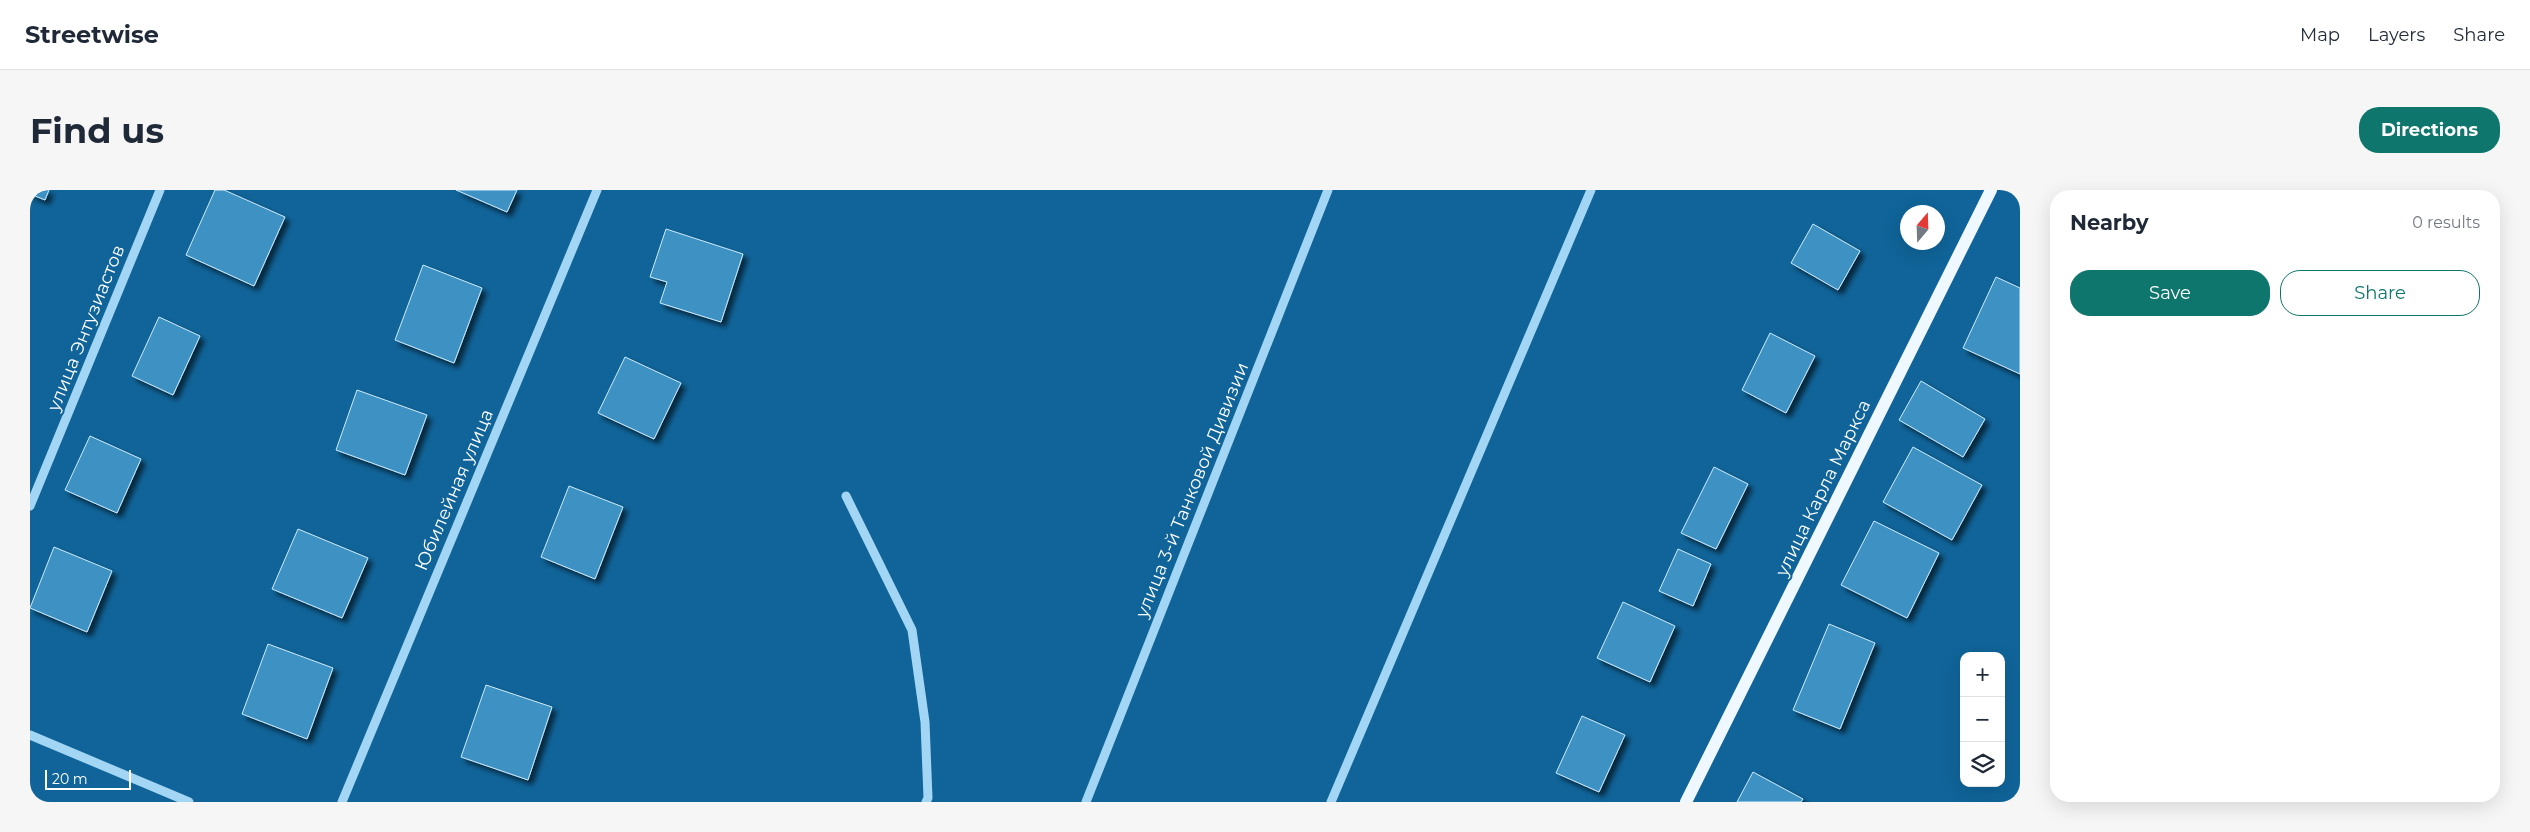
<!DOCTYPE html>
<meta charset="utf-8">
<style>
:root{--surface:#fff;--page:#f6f6f7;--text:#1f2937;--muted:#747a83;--line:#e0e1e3;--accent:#0f766e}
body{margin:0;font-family:Montserrat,sans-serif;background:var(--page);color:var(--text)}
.controls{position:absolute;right:15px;bottom:15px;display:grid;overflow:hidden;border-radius:10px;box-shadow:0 5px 20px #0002}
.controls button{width:45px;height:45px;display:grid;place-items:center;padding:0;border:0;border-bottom:1px solid var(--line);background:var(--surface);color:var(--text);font:25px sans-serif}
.compass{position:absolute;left:1870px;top:15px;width:45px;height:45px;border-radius:50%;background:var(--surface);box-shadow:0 5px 20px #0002;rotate:19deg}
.scale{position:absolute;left:15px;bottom:12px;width:86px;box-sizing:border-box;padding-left:5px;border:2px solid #fff;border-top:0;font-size:14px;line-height:18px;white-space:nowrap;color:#fff;-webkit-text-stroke:4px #106499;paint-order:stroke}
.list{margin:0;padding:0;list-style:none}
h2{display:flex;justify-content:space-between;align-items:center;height:65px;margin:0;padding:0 20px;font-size:21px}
h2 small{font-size:16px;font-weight:400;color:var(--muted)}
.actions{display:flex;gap:10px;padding:15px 20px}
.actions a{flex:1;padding:11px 0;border:1px solid var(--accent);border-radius:20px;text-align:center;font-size:18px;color:var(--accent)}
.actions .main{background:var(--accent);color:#fff}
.icon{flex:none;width:28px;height:28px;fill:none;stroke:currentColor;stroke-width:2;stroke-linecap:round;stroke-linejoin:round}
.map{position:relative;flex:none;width:1990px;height:612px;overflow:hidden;border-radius:20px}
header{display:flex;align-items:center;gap:30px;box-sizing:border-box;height:70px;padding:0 25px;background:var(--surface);border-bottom:1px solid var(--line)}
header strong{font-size:24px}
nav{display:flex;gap:28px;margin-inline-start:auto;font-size:18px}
.intro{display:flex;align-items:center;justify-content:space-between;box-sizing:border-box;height:120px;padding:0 30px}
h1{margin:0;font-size:35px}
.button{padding:12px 22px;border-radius:20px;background:var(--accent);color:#fff;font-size:18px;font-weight:700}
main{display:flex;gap:30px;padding:0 30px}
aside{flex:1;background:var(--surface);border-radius:20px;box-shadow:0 5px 20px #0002}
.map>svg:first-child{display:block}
.building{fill:#3e91c3;stroke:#cbebfe;filter:url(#shadow)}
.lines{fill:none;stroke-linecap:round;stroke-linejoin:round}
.minor{stroke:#a2d6f4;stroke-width:9}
.major{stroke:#f0f8ff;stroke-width:12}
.labels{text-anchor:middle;stroke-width:4;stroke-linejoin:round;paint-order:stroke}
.street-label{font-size:18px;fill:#fff;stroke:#106499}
</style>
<header>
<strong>Streetwise</strong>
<nav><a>Map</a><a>Layers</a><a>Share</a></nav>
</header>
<div class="intro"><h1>Find us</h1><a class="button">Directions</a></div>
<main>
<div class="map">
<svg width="1990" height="612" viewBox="0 0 1990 612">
<defs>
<filter id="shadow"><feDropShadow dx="4.5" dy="4.5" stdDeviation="2.5" flood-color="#0009"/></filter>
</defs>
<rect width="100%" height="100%" fill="#106499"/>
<path class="building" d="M0,0h19l-4,10 -15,-6z
M185,0h9l61,27 -31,69 -68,-31z
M426,0h61l-10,22z
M1783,34l47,27 -22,39 -47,-27z
M636,39l77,25 -22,68 -61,-19 7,-21 -17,-5z
M393,75l59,23 -28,75 -59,-23z
M1966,87l24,11v86l-57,-26z
M129,127l41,19 -27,59 -41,-19z
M1740,143l45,23 -29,57 -44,-23z
M595,167l56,26 -27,56 -56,-26z
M1891,191l64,38 -22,38 -64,-37z
M327,200l70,25 -22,60 -69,-25z
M60,246l51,23 -24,54 -52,-23z
M1883,257l69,38 -30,55 -69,-38z
M1684,277l34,17 -32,65 -35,-16z
M539,296l54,21 -28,72 -54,-22z
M1844,331l65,32 -32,65 -66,-33z
M268,339l70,29 -26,60 -70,-29z
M24,357l58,24 -25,61 -57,-24z
M1648,359l33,15 -18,42 -34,-15z
M1593,412l52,24 -25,56 -53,-24z
M1799,434l46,19 -35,86 -47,-19z
M238,454l65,24 -26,71 -65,-25z
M456,495l66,22 -24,73 -67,-23z
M1552,526l43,19 -26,57 -43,-19z
M1723,582l50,27 -2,3h-64z"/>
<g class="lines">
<path class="minor" d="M816,306l66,134 13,92 3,76 -2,4
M0,316l130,-316
M0,545l159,67
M312,612l255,-612
M1056,612l242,-612
M1301,612l260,-612"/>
<path class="major" d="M1656,612l305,-612"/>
</g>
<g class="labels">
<g class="street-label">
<text transform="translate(56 138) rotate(-68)" y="6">улица Энтузиастов</text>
<text transform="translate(1793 298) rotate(-64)" y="6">улица Карла Маркса</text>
<text transform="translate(424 300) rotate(-67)" y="6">Юбилейная улица</text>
<text transform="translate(1162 300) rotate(-68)" y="6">улица 3-й Танковой Дивизии</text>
</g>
</g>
</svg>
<div class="controls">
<button>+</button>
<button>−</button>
<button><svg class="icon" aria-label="layers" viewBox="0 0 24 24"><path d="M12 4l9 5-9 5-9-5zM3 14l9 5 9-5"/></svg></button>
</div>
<svg class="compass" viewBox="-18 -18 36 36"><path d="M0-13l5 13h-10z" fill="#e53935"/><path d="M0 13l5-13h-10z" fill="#747a83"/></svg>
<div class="scale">20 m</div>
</div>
<aside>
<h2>Nearby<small>0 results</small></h2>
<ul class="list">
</ul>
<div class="actions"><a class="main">Save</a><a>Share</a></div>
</aside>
</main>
